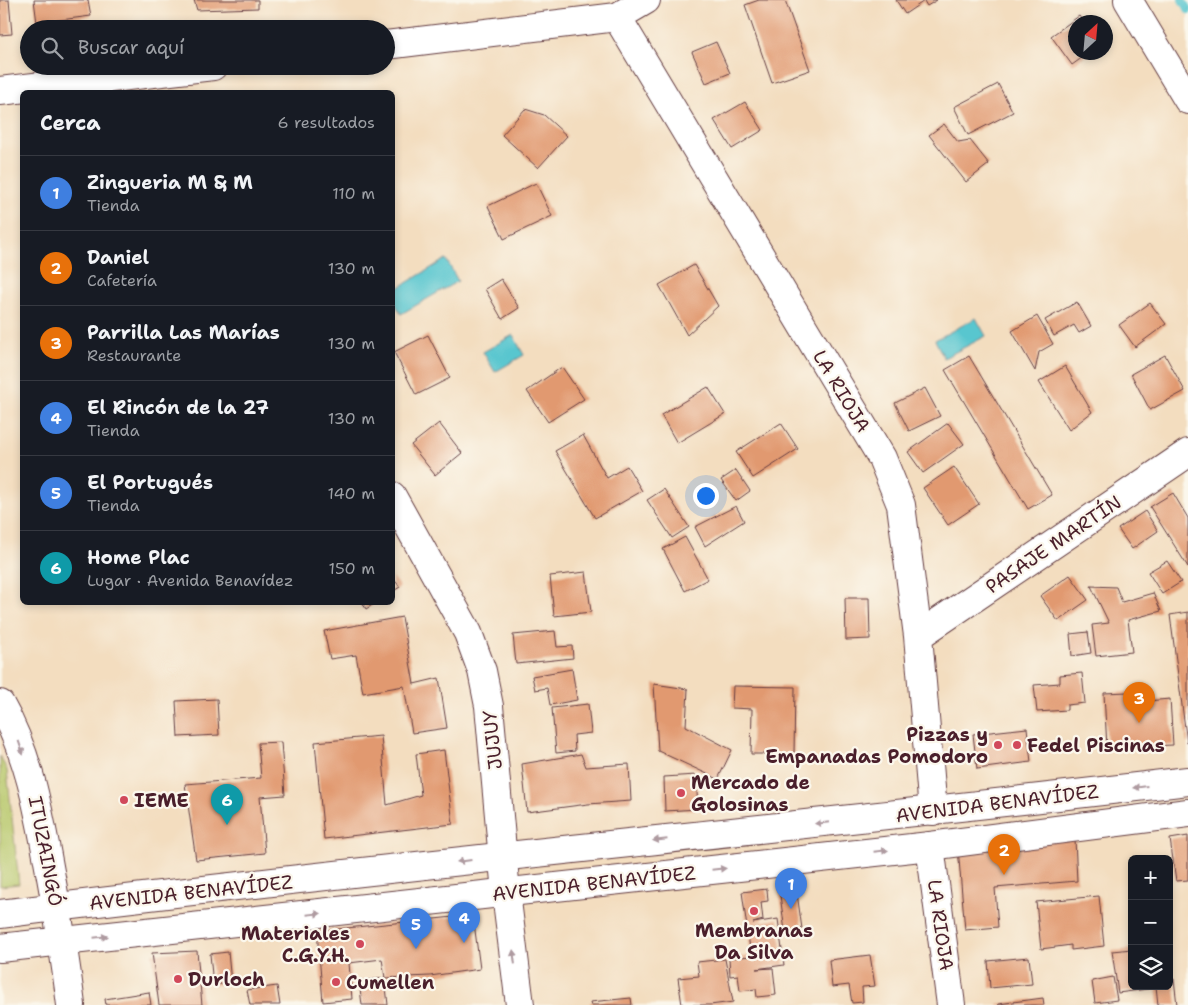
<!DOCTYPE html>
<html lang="es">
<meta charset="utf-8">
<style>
:root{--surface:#171b24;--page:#242831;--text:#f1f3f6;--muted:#9ea1a6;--line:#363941;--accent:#0f766e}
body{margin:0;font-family:"Shantell Sans",sans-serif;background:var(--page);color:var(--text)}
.controls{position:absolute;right:15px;bottom:15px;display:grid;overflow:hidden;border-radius:8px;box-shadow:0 2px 8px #0003}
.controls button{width:45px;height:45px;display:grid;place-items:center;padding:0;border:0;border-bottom:1px solid var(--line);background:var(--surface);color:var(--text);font:25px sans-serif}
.compass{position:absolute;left:1068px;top:15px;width:45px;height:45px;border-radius:50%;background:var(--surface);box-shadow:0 2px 8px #0003;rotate:26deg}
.you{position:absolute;left:705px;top:495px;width:18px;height:18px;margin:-12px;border:4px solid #fff;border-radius:50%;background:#1a73e8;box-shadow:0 0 0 8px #1a73e833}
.badge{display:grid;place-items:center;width:32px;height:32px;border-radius:50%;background:var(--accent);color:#fff;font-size:16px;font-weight:700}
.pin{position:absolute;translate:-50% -41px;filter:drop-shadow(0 1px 2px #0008)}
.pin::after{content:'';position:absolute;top:26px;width:18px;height:15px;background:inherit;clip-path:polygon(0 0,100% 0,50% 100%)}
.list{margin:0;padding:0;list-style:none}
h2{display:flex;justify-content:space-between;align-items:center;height:65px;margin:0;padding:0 20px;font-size:21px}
h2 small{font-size:16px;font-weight:400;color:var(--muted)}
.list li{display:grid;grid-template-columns:32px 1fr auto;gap:15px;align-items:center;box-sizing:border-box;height:75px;padding:0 20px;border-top:1px solid var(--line)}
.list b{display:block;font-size:19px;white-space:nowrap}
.list p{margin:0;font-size:16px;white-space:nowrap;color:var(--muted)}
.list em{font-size:16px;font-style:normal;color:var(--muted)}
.icon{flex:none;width:28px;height:28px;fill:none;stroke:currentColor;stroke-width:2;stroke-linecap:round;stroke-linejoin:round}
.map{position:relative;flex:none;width:1188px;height:1005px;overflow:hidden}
.search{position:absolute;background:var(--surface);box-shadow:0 2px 8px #0003;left:20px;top:20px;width:375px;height:55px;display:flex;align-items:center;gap:12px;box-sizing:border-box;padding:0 18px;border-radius:28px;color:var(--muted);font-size:19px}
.panel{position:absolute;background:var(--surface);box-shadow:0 2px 8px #0003;left:20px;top:90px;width:375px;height:515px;border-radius:8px}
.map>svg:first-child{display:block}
.green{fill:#b7c76a;stroke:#80734a}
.water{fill:#59c6cf;stroke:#52727d}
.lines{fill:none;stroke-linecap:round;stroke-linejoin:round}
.stream{stroke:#59c6cf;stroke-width:8}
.building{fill:#e19970}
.minor-casing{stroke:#633c41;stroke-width:30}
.tertiary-casing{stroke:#633c41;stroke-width:30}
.secondary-casing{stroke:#633c41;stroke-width:30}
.minor{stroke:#fff;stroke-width:28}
.tertiary{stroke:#fff;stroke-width:28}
.secondary{stroke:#fff;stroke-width:28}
.oneway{fill:#ae9aa0}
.poi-dot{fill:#d1495b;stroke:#fbf7ec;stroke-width:2}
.labels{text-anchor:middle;stroke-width:4.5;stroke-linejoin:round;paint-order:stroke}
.street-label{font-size:19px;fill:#4a1f2b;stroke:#fbf7ec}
.poi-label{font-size:19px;font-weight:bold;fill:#4a1f2b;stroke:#fbf7ec;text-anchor:start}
</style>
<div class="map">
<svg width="1188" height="1005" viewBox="0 0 1188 1005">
<rect width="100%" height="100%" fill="#fbf7ec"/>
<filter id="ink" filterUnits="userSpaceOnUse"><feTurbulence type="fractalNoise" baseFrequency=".02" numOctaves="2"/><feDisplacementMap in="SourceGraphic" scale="10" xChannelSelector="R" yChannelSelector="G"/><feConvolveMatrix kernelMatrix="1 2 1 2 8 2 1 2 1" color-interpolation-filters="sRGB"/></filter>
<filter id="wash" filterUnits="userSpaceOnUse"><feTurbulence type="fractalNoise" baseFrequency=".0096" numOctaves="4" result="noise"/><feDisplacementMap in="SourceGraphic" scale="20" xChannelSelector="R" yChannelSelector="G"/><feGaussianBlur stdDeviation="1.12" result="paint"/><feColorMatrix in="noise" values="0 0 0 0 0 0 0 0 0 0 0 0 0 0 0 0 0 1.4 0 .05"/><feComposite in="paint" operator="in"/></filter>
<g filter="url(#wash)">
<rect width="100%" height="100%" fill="#f3ddbf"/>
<path class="green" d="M0,756l7,14 12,114 -19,2z"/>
<path class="water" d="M446,259l12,22 -57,33 -8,-14v-9z
M976,318l10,18 -42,22 -9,-18z
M513,335l11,20 -29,17 -12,-20z"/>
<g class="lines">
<path class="stream" d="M1182,0l6,10"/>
</g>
<g id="blocks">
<path class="building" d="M0,0h9l3,34 -12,1z
M34,0h54l3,16 -54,7z
M194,0h64v8l-61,2z
M759,0h26l25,70 -38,13 -27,-78z
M896,0h41l-10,6 -3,-5 -19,13z
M1079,16l5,6h-8v30h14l-18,13 -21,-29z
M716,42l14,31 -24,10 -14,-31z
M998,84l15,28 -45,23 -14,-28z
M745,102l18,28 -31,19 -18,-29z
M525,109l19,6 23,21 -29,32 -36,-33z
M944,124l14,18 12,-2 19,24 -23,18 -37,-47z
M536,183l16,33 -48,23 -16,-33z
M694,265l24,41 -31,29 -28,-50z
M501,279l18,29 -17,11 -17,-30z
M1077,302l14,24 -12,7 -5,-8 -20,11 -9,-16z
M1150,303l16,21 -31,23 -16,-22z
M1037,316l16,28 -14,8 -4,19 -23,-40z
M428,335l22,43 -34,17 -22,-43z
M1165,355l20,36 -35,19 -19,-36z
M969,356l83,139 -24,14 -83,-139z
M1065,366l27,46 -23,18 -30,-48z
M562,367l22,32 -36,23 -21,-31z
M708,387l17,27 -48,29 -16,-28z
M925,388l15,28 -31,15 -14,-28z
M439,423l23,30 -27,22 -24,-30z
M781,423l17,26 -45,29 -17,-26z
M948,423l16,21 -41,29 -15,-21z
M583,435l24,43 20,-12 15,25 -47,27 -40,-67z
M954,467l25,37 -31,21 -25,-37z
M736,470l14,21 -14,10 -15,-21z
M664,489l25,38 -17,11 -25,-38z
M1173,493l15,25v49l-38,-60z
M736,506l8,15 -39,25 -10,-19z
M1145,511l13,20 -26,18 -14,-20z
M685,537l23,42 -23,12 -22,-42z
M1167,561l14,21 -19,12 -14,-22z
M586,572l5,40 -37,4 -4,-40z
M1070,575l18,25 -30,21 -18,-25z
M392,577l8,10 -8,5z
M1091,586l25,1 6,15 31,-9 8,18 -33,9 4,32 -36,4 -4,-31 17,-2z
M845,598h24l1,41 -24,1z
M362,602h15l-11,7z
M1188,612v131h-1l-17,-128z
M402,617l12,67 25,-6 8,50 -35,5 -8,-47 -41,7 -7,-38 -26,4 -6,-28z
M555,631l2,16 15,-1 1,12 -57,6 -3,-29z
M1088,632l3,21 -19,3 -2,-22z
M572,669l5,31 -27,5 -3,-17 -12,2 -3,-14z
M1082,673l3,30 -18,2v5l-30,2 -3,-27 26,-2v-8z
M654,684l34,5 -2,37 46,24 -14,29 -60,-28z
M733,686l62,1 -1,67h-43l1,-45 -20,-1z
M1128,692l7,10 35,-3 3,46 -66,3 -3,-55z
M217,699l2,36 -41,2 -2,-36z
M588,704l3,29 -17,2 1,16 -19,2 -4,-45z
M1027,728l4,34 -54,7 -4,-35z
M381,736l6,69 34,-10 -5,-41 28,-4 9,74 -129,15 -9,-97z
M281,742l4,53 -25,2 5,56 -69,7 -11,-76 76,-6 -3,-35z
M581,754l5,13 43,-3 2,37 -43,3 -61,8 -5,-48z
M696,775l2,34 -33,2 -1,-34z
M1188,836v44l-12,1 -6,-42z
M1075,839l2,42 -82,7 3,39 -33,3 -7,-82z
M796,886l6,43 -17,2 -6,-43z
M767,889l1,12 -7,1 2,18 -10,3 25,-4 6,46 -28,4 17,-1 3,27 -19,2 -1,-8 -16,2 -2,-16 -8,1 -1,-18 22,-2 -9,-64z
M1099,896l5,50 -33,4v-5l-30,4 -5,-47z
M473,915l7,54 -50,7 -45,2 -3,-19 -33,4 3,36 -29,3 -6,-71z
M1132,949v37h23v2l-37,5 -6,-42z
M197,951l5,54h-43l-7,-52z
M228,952l3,31 -18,2 -3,-31z
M870,955l5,31 -13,1 1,15 -11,1 -3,-18 -17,2 -3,-27z
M1029,957l3,27 -42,4 -2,-27z
M725,959l8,43 -23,3h-28l-4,-27 21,-2 -2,-14z
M1113,977l4,23 -22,3 -3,-22z
M385,978l3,27h-26l-3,-24z
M1169,979h5l3,26h-19l-2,-19h13z
M277,986l3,19h-30l-3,-15z
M149,992l2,13h-45l-1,-6z
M631,998l1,7h-41l-1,-3z
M1043,998l1,7h-46v-1z"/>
</g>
</g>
<g filter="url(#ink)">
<use href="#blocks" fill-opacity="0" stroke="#633c41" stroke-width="1"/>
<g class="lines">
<g class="minor-casing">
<path id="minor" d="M617,17l265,441 19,47 17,131 15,175
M386,45l231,-28 29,-17
M0,91l213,-25
M392,496l76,137 14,38 7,35 17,187 14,112
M918,636l270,-183
M0,704c28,49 38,102 48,157 9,48 17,96 23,144
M930,846l21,159"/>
</g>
<g class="tertiary-casing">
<path id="tertiary" d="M1128,0l60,100"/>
</g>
<g class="secondary-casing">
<path id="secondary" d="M0,914c395,-49 792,-86 1188,-133
M0,948l930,-102 258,-33"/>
</g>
<use href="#minor" class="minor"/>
<use href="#tertiary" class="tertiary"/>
<use href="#secondary" class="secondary"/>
</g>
<defs><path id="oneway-solid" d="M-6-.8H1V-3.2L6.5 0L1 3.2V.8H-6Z" transform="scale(1.25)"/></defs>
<g class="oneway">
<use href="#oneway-solid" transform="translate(21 748) rotate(71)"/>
<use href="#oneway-solid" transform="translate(1140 787) rotate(173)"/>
<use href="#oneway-solid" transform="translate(822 823) rotate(174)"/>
<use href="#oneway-solid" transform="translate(660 840) rotate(174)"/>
<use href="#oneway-solid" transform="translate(881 851) rotate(-6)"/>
<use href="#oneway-solid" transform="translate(464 861) rotate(173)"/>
<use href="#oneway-solid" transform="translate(719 869) rotate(-6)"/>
<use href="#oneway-solid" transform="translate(314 914) rotate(-6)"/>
<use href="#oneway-solid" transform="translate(101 937) rotate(-6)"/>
<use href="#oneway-solid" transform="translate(514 957) rotate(-97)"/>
</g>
</g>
<g class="poi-dot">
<circle cx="998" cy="745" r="5"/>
<circle cx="1017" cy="745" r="5"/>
<circle cx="681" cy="793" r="5"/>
<circle cx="124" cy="800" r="5"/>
<circle cx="754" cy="911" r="5"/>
<circle cx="360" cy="944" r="5"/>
<circle cx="178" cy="979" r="5"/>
<circle cx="336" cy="982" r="5"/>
</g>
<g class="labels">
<g class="street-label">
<text transform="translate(842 391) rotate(59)" y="7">LA RIOJA</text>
<text transform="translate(1053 544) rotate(-34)" y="7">PASAJE MARTÍN</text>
<text transform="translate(492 740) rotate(-96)" y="7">JUJUY</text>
<text transform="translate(997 803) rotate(-7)" y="7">AVENIDA BENAVÍDEZ</text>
<text transform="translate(46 851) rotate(79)" y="7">ITUZAINGÓ</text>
<text transform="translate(594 883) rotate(-6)" y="7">AVENIDA BENAVÍDEZ</text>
<text transform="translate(191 892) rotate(-6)" y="7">AVENIDA BENAVÍDEZ</text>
<text transform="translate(941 925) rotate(82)" y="7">LA RIOJA</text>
</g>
<g class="poi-label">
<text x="988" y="741" text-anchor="end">Pizzas y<tspan x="988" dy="22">Empanadas Pomodoro</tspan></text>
<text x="1027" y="752">Fedel Piscinas</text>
<text x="691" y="789">Mercado de<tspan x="691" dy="22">Golosinas</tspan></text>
<text x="134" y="807">IEME</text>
<text x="754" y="937" text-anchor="middle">Membranas<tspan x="754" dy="22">Da Silva</tspan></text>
<text x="350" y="940" text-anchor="end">Materiales<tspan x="350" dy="22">C.G.Y.H.</tspan></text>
<text x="188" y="986">Durloch</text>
<text x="346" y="989">Cumellen</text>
</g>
</g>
</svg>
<div class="controls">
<button>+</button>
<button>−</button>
<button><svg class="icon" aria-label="layers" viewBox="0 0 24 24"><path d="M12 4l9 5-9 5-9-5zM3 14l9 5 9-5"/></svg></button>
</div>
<svg class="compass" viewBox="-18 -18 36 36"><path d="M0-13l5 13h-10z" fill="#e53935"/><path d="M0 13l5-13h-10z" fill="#9ea1a6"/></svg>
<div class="you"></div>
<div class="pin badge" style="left:791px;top:909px;background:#3f7fe0">1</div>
<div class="pin badge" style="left:1004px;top:875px;background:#e8710a">2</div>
<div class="pin badge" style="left:1139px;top:723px;background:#e8710a">3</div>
<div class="pin badge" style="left:464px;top:943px;background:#3f7fe0">4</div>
<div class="pin badge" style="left:416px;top:949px;background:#3f7fe0">5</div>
<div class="pin badge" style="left:227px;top:825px;background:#0f9aa8">6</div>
<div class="search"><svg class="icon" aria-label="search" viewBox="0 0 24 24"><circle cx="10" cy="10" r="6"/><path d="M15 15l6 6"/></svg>Buscar aquí</div>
<section class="panel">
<h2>Cerca<small>6 resultados</small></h2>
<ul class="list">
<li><span class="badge" style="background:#3f7fe0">1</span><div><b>Zingueria M &amp; M</b><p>Tienda</p></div><em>110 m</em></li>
<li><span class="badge" style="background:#e8710a">2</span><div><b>Daniel</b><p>Cafetería</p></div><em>130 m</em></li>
<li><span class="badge" style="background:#e8710a">3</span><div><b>Parrilla Las Marías</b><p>Restaurante</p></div><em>130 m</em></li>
<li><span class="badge" style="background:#3f7fe0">4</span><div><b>El Rincón de la 27</b><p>Tienda</p></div><em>130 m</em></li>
<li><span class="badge" style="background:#3f7fe0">5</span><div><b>El Portugués</b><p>Tienda</p></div><em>140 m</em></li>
<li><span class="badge" style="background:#0f9aa8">6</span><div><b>Home Plac</b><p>Lugar · Avenida Benavídez</p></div><em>150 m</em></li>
</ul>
</section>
</div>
